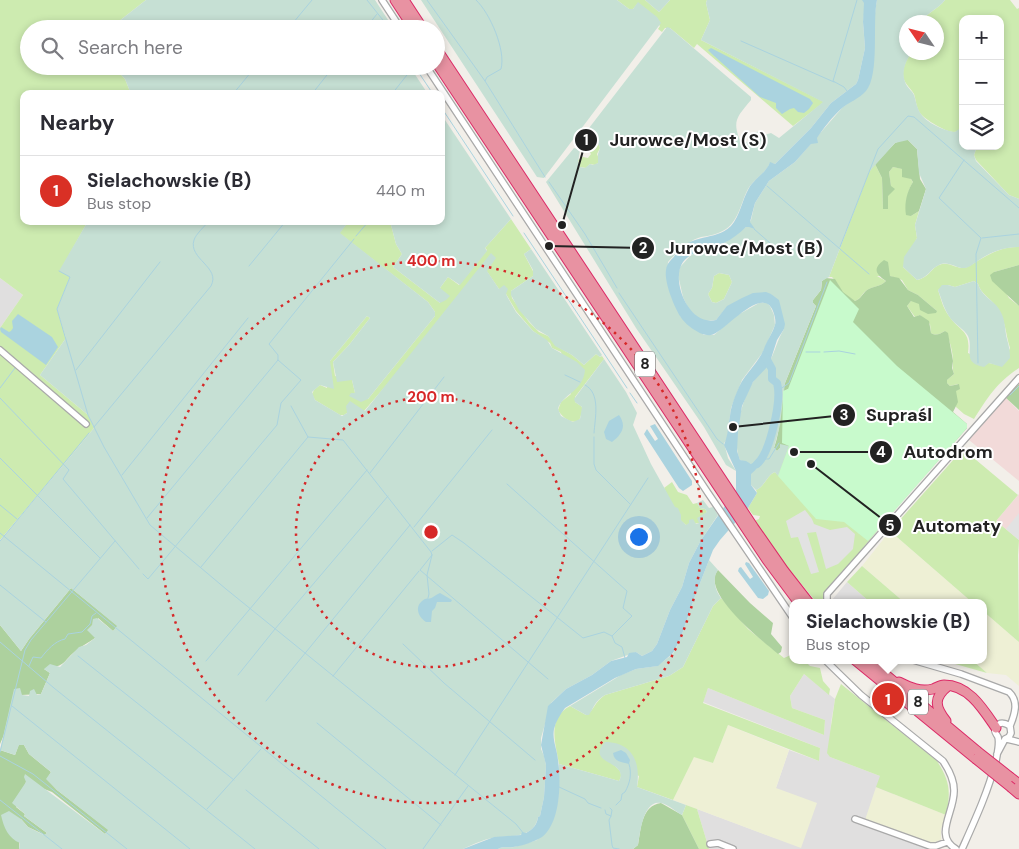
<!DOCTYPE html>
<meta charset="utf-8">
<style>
:root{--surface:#fff;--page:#f2f2f3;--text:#2b2b33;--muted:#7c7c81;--line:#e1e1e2;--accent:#d93025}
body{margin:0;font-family:"DM Sans",sans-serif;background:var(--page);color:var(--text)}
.controls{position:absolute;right:15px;top:15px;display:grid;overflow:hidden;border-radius:10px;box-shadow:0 2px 8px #0003}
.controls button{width:45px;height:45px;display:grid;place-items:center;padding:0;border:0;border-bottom:1px solid var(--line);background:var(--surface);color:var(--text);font:25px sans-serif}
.compass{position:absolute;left:899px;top:15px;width:45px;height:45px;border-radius:50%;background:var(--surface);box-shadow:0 2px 8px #0003;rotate:305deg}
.you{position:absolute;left:638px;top:536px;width:18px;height:18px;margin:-12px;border:4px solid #fff;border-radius:50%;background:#1a73e8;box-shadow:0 0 0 8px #1a73e833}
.badge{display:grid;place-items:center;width:32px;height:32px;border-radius:50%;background:var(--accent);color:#fff;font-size:16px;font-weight:700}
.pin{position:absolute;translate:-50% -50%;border:2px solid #fff;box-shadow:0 1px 5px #0006}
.popup{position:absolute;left:789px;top:599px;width:198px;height:65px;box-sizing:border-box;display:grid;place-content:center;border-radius:10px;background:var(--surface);filter:drop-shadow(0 1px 4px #0005);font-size:16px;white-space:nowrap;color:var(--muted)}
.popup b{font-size:19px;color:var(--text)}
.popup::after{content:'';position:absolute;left:50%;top:100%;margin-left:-10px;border:10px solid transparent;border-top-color:var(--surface)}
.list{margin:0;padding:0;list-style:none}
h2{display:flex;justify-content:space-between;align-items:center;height:65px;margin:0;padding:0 20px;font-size:21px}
h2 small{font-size:16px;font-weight:400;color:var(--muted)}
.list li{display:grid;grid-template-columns:32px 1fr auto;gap:15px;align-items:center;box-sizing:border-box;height:70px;padding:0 20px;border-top:1px solid var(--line)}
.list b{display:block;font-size:19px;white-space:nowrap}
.list p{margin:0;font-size:16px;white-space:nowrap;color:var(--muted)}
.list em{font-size:16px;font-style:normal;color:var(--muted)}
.icon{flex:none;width:28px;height:28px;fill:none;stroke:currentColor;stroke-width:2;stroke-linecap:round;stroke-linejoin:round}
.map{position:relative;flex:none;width:1019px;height:849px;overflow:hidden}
.search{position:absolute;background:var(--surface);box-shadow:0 2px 8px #0003;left:20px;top:20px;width:425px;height:55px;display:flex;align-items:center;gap:12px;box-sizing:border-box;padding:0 18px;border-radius:28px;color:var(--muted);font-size:19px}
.panel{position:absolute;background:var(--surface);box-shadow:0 2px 8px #0003;left:20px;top:90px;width:425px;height:135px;border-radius:10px}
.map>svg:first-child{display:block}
.residential{fill:#e0dfdf}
.commercial{fill:#f2dad9}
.farmland{fill:#eef0d5}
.grass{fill:#cdebb0;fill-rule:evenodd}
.forest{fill:#add19e}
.wetland{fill:#c6e0d4;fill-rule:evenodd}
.park{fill:#c8facc}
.parking{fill:#e2e2e2}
.water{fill:#aad3df}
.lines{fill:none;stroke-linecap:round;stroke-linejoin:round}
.stream{stroke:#aad3df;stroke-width:1}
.river{stroke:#aad3df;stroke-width:8}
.minor-casing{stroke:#a9a9a9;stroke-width:8}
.highway-casing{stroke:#dc2a67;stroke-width:11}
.minor{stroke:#fff;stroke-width:5.5}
.highway{stroke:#e892a2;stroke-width:9}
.highway-bridge-casing{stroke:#dc2a67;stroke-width:11;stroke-linecap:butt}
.highway-bridge{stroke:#e892a2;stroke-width:9}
.ring{fill:none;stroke:#d62828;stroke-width:2.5;stroke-dasharray:2.5 5}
.labels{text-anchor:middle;stroke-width:4;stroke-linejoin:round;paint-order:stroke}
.shield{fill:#fff;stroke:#646464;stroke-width:1}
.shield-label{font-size:15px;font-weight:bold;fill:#222}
.centre{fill:#d62828;stroke:#fff;stroke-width:2.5}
.ring-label{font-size:15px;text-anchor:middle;font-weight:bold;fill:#d62828;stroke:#fff;stroke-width:4;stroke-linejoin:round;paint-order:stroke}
.leader{fill:none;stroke:#222;stroke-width:2}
.callout-dot{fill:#222;stroke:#fff;stroke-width:2}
.mark-label{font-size:15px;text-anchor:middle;font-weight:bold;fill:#fff}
.callout-label{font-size:18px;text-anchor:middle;font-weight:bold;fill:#222;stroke:#fff;stroke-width:4;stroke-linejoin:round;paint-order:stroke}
</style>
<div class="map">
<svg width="1019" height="849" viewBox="0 0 1019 849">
<rect width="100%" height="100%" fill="#f2efe9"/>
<path class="residential" d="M0,278l23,17 -23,33z
M847,582l24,21h-36l-3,-3z
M804,674l31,25 -4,24 -1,34 50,19 49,68 12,5h-232l-12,-40 78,29 1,-50 13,-38 30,11 1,-13 -117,-46 5,-14 116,47 1,-15 -33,-12 -2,-12z"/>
<path class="commercial" d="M1006,398l13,13v70l-50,-41z
M1019,494v46l-23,-19z"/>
<path class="farmland" d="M890,531l83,72h-68l-43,-37z
M983,611l36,31v44l-13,-11 -19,-2 -15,-13h11z
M728,725l61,25 -13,38 41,15 -16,45 -128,-48 21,-44 19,7z
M876,787l70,28 -5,14v11l-12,4 -64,-24z"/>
<path class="grass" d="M0,0h146l-37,29h-80v37h84l12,13 6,15h-107v127h64l-28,50 10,6 -13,32 9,29 -26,37 48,40 6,13 -94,112v-212l23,-33 -23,-17z
M617,0h28l14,12 11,-12h37l-1,3 4,17 -9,20 123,62 -31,24 -96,-82 -3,4 -24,-20h-5l-3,4 -4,-3 2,-3 -22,-23 -5,6h-4z
M945,0h65l7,9 2,-1v191l-10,-4 -33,-35 -2,-5 3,-9h23v-127h-37v107c-3,4 -6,6 -10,6 -7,0 -29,-13 -33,-19 -4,-6 -4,-13 -6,-19 -4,-7 -11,-11 -11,-20 0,-8 4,-15 8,-21l25,-1v-30h-16c7,-9 18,-13 25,-22z
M595,143l4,2 1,3 -3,6 2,5 -1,4 -3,2 -5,-1 -4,4 -6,-1 -2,-7 5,-3 5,1 3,-4c-4,-5 -3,-11 4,-11z
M875,164l7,14 1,31 8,-22 -2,-15 4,-5 10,2 10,13c-8,13 -5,20 -2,34l8,-5 -4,14 2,13 -14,29 14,13c13,-3 13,-11 22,-15 8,-4 15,2 23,3 6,0 12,-5 17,-8 12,-7 25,-14 40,-13v18l-25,7 15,26 10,8v62c-22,14 -31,29 -45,51l-10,-5 -8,-7v-16l2,-7 -8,2 -3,-3v-3l7,-6c-2,-5 -1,-7 -1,-12 0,-10 -3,-22 -8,-31 -5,3 -9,5 -14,2l-1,-9 -10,-9 -5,2 -8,-11 4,-5h3l23,10 -19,-16 -10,-5 -6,-10 -12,-4h-13l9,5c-6,6 -13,5 -19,9 -5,3 -6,9 -12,11l-9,-5 44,219 -59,72 -11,16h-3l-37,-45 -26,-37 5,-2 1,-3 -7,-1 -5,-7 9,-15 -1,-3c9,-4 11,-15 19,-18l3,3 61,-187 -1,-4 -6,-7h-3l40,-105zM974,281l4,3c3,10 12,14 18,22 10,14 9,26 14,42l-8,18 -13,-3 -21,-10c3,-23 -8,-21 -19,-37 -6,-8 -8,-17 -11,-26l10,-5 7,2z
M511,219l20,30 -7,5 10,19 -1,3 -22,15 1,7 17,24 10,10 9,4 10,11 14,8 12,10 12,-11 4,3 2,-1 2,3 -29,38v5l6,4 2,3 -4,12c-9,3 -17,-4 -21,-11l3,-8 10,-8 -10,-42 -9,-4 -2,-5 -17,-12 -17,-20 -10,-17 -7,-5 -13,-19 -122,141 -17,-4v6l-3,2h-4l-25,-15 -3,-6 2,-4 6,-5 7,3 3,-27 37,-45 3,2 -21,27 -16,17 2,14 17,4 3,13 13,6 67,-83v-4l-7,-10 -89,-69 10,-12h41l6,23 6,10 -9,13 47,36v-15l8,-11 11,8 28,-35 -2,-2z
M719,273l10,2 3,7 -8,17 -8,4 -4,-1 -4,-8 4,-6 2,-12z
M963,449l55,46 -22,26 23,19 -1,15 1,87 -36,-31v-8h-10l-83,-72z
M672,482l6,10 9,3 6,9 4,-1 3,5 5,1 2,3 -8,11 -13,2 -6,-5 -16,-32z
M862,566l43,37h-34l-24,-21z
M721,598l27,31 36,29 9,-4v6h11l6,6 10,2 3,13 7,8 -1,6 -25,-21 -14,22 2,12 33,12 -1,15 -116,-47 -5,15 117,45 -1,13 -91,-36 -15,38 -19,-6 -21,43 -36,-13 2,-11 -27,-12c7,5 12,9 7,17l-60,-17c-3,-20 -13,-45 11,-58l16,9c9,-5 8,-13 19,-20l64,-19 14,-9 30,-61z
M941,660h31l15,13z
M841,684l96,77c13,20 14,31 9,54l-70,-28 4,-11 -50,-19 -3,-4 8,-54z
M686,805l11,4 12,40h-10l-17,-34z"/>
<path class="forest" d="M902,140h6l9,9 3,30 6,10 -7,22 -8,5 -5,-1c-2,-11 1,-24 7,-33l-2,-3 -9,-2v-8l-9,-2 -4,5 2,14 4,3 -7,7v13h-5l-1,-31 -7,-14 20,-21z
M884,260l4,2 2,14 9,2 9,12 10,5 19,16 -1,2 -8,1 -8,-4 -1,-6 -8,-3 -4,5 7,11 6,-2 9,6 2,12c5,3 9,1 14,-2l3,2 5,28 -1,7 2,6 -7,6v3l3,3 9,-2 1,5 -4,2 2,11 -5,10 14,12v4l-77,87 -102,-126 -5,3 6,54 -9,2 -3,3 -3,-3c8,-21 5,-43 11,-65l31,-77 -3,-3v-3l8,-10 1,-9 4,-3 9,1 8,13 12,9c6,-2 7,-7 12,-11 6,-4 13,-3 19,-9 -10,-7 -14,-12 -2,-21z
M1019,265v41l-27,-25 -2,-6 4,-3z
M1019,384v26l-13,-12z
M718,570l32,33 23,20 -2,11 11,13 -1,5 -3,2c-15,-13 -79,-62 -60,-84z
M71,588l47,38 -5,5 -15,-13 -3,20c-5,4 -12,7 -17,11 -16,12 -10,17 -34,20l6,4 -9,21 -20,1 -21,49v-119l21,26 8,-12z
M19,744l5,1 5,9 22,18 -4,7 10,11 52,40 -4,4 -53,-42 -26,-10 -10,25 9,7 -1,2 23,17 -2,2 -17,-8 -7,-8 -2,30h-19v-99l15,5z
M661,803l21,12 17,34h-66l5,-4c3,-16 3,-39 23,-42z"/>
<path class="wetland" d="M146,0h229l19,29h-285z
M421,0h196l12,9h4l5,-7 19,15 4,6 -117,155 -7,-1z
M645,0h25l-11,12z
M707,0h159l-3,22 2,26 -7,32 -2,4 -25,19 -20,25 -36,36 -5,-1c-4,10 -16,16 -22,26 -7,13 -9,31 -22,40 -8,5 -16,7 -25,8 -12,3 -25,16 -33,25l-1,20 14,35 23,18h10l22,-19 23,-13h8l3,3 4,9 1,10 -12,27 -21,28 -11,28 -4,32 -3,3 4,15 8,13 -10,-6 -22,-38 -68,-99 -90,-146 28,-34 6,2 -2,12 2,5 5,1 5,-4 3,1 5,-2v-9l2,-6 -1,-3 -5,-2 -11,2 -4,-4 88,-114 3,1 81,69v3c-15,18 -19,21 -10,43l10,-2 1,-8 9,-2 3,4 7,-2 8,5 44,-36 -122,-62 9,-20 -4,-17z
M877,0h68c-7,9 -18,13 -25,22h-14v30l5,1c-6,10 -11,21 -4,33 2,3 5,5 7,9 2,6 3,14 7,19 6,9 24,17 34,18l8,-6v20h14l-3,9 2,6 33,34 10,4v48c-15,0 -28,5 -40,13 -5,3 -8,7 -14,8 -8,1 -17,-8 -26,-3 -9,4 -10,12 -22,15l-14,-13 1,-10 13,-19 -2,-13 11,-36 -7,-16 -2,-24 -9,-9 -13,3 -26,29 -40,105 -7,4 -1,9 -8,10v3l3,3 -31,77 -5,42 -6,23 3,3 3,-3v-4l9,2 -11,30 -3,-4c-8,3 -10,14 -19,18l-5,-5v-21l-11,-4c-9,-18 2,-62 13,-78 4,-7 11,-12 15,-18 7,-11 9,-24 16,-35l-13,-35 -45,14 -10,12 -10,1 -8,-3 -9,-8 -6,-13 -5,-22 2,-8 11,-12 33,-12 22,-16 5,-7 4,-17 14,-22 26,-19 47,-54 26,-21c10,-30 3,-58 9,-87zM719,273l10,2 3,7 -8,17 -8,4 -4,-1 -4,-8 4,-6 2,-12z
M113,66h305l-4,7 14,21h-297l-6,-15z
M441,114l70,105 -26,29 2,3 -27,34 -12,-8 -8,11 10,8 -4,4 -6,3 -47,-36 9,-13 -6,-10 -6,-23h51z
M88,221h261l-9,12 88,69 7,10v4l-67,83 -7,3 -12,-6 2,-3h4l-3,-13 -15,2 -4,-20 16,-17 21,-27 -3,-2 -37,45 4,28 -14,-4 -8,7 3,8 27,16 5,-3 -1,-7 4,-5 15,10 126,-158 5,5 -9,13 12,18 5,-4 4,4 -2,5 2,4 8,14 17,19 14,9 5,8 25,14 8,8c-2,22 -23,24 -27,39l3,7 12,6 7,-3 2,-12 -7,-5 -1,-3 30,-40 22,33 11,21 -4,12 18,39 24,43 3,1 3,7v5l5,5 3,-2v-3l4,-1 3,5 3,-1 -2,-5 10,-6 -2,-3 -5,-1 -3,-5 6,-3 6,8 4,-1 5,8 -17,25 -12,23 -7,24 -12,23 -13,34 -5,7 -10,5 -6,-4 -25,9 -19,14 -26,14 -15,14 -10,35v11l3,7 2,9 -2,32 -4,19 -2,1c-3,19 -23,19 -38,20 -12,0 -26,7 -37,12h-444l1,-6c-12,-5 -16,-15 -19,-28l8,-4 12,8 7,8 16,8 3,-2 -23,-17 1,-2 -13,-11 14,-21 -2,-5 1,-3 80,60 3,-4 -51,-40 -11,-11 5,-7 -22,-18 -5,-9h-5l-4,10 -15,-5 14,-61 6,-1 2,7 7,1 1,-5 4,-2 3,6 4,-1 9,-21 -6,-4 6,-5 10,3 19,-20 7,-2 9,-7 -8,-8 5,-5 1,-6 4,-1 16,13 4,-5 -46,-38 -42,51 -8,12 -21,-26v-84l94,-113 -6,-13 -48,-40 26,-37 -9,-29 13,-32 -11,-6z
M531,249l71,106 -2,2 -4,-3 -12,11 -12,-10 -17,-9 -7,-10 -12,-7 -17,-19 -8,-15v-4l22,-15v-6l-9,-16z
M974,281l4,3c3,10 11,14 18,21 10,12 8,20 11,34 2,7 3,12 3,19l-8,9 -13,-4 -5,4c-23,-4 -10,-18 -16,-31 -4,-7 -12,-11 -17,-17 -7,-9 -9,-19 -13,-29l4,-5h6l7,2z
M709,560l9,10c-6,8 -3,20 3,28l-8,8 -30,61 -14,9 -64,19c-11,7 -10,11 -16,20h-3l-16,-9 51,-31 15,-6 21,-3 16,-12 7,-14 15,-44z
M605,742c27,0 36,20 32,45l49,18 -4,10c-6,-3 -14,-11 -21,-12 -18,-4 -21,31 -23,42l-5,4h-135c5,-3 10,-1 16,-2 8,-2 16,-5 23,-7l21,-38 1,-38 60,17c11,-20 -35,-17 -14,-39z"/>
<path class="park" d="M830,280l29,29 -6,13 44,44 70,58v4l-99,113 -24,-19 -28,-3 -38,-43 11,-30 -7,-3 1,-52 5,-2z"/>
<path class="parking" d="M805,510l7,9 2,5 16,6 17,-3 8,7 -2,15 -15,15 -12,5 -10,-37 -9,1 12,39 -8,2 -13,-37 -7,1 -5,-17z
M1019,513v27l-13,-11z"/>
<path class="water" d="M862,0h15c-5,23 3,74 -11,91 -7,8 -17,11 -25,18 -9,8 -18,20 -24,29l1,5 -7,1 -16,18 -26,19 -14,22 -5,19 5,7 -6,-2h-3c-6,6 -14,12 -22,16 -13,7 -31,6 -41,19 -13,18 6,65 33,58l11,-14 15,-8 11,-5 13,-1 5,2 8,6 6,24 -1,5 -7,11 -8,25 -16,17 -11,24 -4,26 -1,19 3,9 6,1 5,3 11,-6 2,1c-4,5 -8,11 -13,15v11l6,8 -9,15 -28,32 -7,10 -18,46 -15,44 -7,13 -15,13 -22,3 -21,9 -50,30c-5,7 -9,13 -11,21 -2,11 3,20 4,31 3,21 3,62 -16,77 -8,5 -20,9 -29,10 -6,1 -10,-1 -15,2h-35l31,-12 27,-2 1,-3 4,1c7,-4 11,-8 12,-16l2,-1 4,-19 2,-32 -5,-20 7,-39 18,-17 26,-14 19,-14 16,-4 2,-4 7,-1 6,4 10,-5 5,-7 13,-34 12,-23 7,-24 12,-23 35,-50v-19l-12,-26c4,-9 4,-19 6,-29 1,-10 5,-20 9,-29 7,-15 21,-25 26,-41 3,-7 8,-14 10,-21 1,-3 0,-8 -1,-11 -9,-34 -50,19 -63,21 -9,2 -26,-10 -31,-19 -6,-10 -16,-34 -14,-46 1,-8 6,-10 10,-16 16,-22 38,-12 55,-28 9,-10 11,-26 18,-38 5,-9 18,-16 21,-26l5,2 36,-36 20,-25 25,-19 2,-4 7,-32 -2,-26 1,-19z
M711,48l99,51 3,4 -4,6 -5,4 -6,-1 -4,-4 -4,1 -8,5 -6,-6v-5l-16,-6 -48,-43 -4,-4z
M18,314l34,23 6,10 -12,18 -45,-33 -1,-3 1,-2 8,5 2,-1 2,-3 -1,-7z
M619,415c8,11 3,19 -7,27l-6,-3 -2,-7 5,-11z
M655,424l37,57v4l-9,6 -4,-3 -35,-54 3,-5 8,12 3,-2 -8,-13z
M746,562l3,1 20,28 -1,4 -5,4 -5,-1 -20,-27 1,-3 2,-1 9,12 3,-2 -8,-13z
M440,593l12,7 -1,2h-14l-2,6 -3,3 -1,11h-5c-9,-6 -12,-17 -1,-23 3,-1 6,0 8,-2 2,-1 4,-3 7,-4z
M621,750l5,3 4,7 -1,4c-7,-2 -15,-2 -16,-11z"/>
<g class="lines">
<path class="stream" d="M367,0l23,29
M427,0l58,81
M476,0c14,13 30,50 25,69l-14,8 -2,4 60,96
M288,29l24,-29
M365,29l12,-15
M741,41l93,41
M415,67l18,27
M847,91l-3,-4 -11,-6 24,-81
M233,94l23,-28
M312,94l22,-28
M392,94l22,-28
M441,107l72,109
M441,119l4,6 -4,5
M964,160l-25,38 42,40 -5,16 2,109
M549,182l36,52 32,54
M767,186l102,88
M754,229l16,14
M524,233l103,155
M356,236l13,-15
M982,238l37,-4
M840,247l38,-98 30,-33 6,1 105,91
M249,266l37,-45
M59,271l11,6 -13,32 31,106 16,32 46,78 76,64 290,235 8,10
M619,293l98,146 6,5
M806,352h14
M824,352l15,-1 16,3
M76,370l84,-108
M565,375l15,7
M585,385c16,8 10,33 9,48
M0,388l15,-20
M779,390l10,-7 38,-101
M630,393l7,10
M1010,395l9,-9
M0,398l69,72 -6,9 76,90
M94,427l117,-141c10,-19 -23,-27 -17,-46 2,-6 10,-13 15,-19
M308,437l35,3 88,112 1,3 -12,15 128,109
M594,437v27l2,6 34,34
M0,458l100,100
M765,459h4l10,-16
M370,473l74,-96
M122,475l126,-157
M507,484l120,107 -4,17 9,8 -20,20 3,7 7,4 3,11
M0,505l17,14
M147,518l131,-158v-5l-9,-11 85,-105
M414,527l78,-97
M0,533l386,316
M0,541l89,-108
M432,551l20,-16 12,8 119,95 21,-6 8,4
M201,567l107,-130 -17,-31
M143,574l5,5 129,-154 4,-22 20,-23 -23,-20
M0,585l46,37
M428,598l1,-4 -2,-19 5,-20
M0,642l54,46 201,161
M403,644l41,39 91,77
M78,656l156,124
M206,661l161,-191
M29,666l4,-9 8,1c6,-8 14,-17 24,-19l3,-5 14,-2 8,-8 2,-8 4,-3
M238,675l37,-46 113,-133
M333,676l86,-105
M266,701l144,-176
M12,706l178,143
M317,723l124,102
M0,752l25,-102 6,-10 84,-99
M0,756l33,18 94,75
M455,775l193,-297
M559,787l26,12 3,4 13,5
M246,790l73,59
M0,800l62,49
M616,805l5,-5 1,-6 3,-2c5,-9 7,-18 4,-28
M610,808l2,2 -1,6
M207,809l54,-60
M605,810l1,4 5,2 -2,4 3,25 1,3 6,1
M423,849l45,-63"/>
<path class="river" d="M757,464c13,-11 25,-64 20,-81l-5,-4v-10l-6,-11"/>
<g class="minor-casing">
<path id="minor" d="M382,0l19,29
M426,66l282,427 85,125
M0,350l86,74
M827,603v-9l192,-216
M825,660l36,35 82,66c6,9 11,18 11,29 1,22 -21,45 2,59
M913,660l48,14 48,18c10,9 6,22 1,34
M1007,739l12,3
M855,819l75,27h6l11,-4
M710,844l8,-1 15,6
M962,849c13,-29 26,-57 34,-88 1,-7 4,-17 2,-24 -2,-4 -5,-6 -2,-10 4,-6 9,-4 14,-1l1,7 -2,4 -4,2 -8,15"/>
</g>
<g class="highway-casing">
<path id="highway" d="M395,0l19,29
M404,0l19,29
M436,48l318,480 30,43 25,32
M436,62l331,498 32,43
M855,660l121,99
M868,660l109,91
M899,682c12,6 21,10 34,7 3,-1 7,-4 11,-4 25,0 39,24 52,43
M946,721c-11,-14 -13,-23 2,-35
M1010,777l9,7
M1012,788l7,6"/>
</g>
<use href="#minor" class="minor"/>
<use href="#highway" class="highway"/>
<g class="highway-bridge-casing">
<path id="highway-bridge" d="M977,751l33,26
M976,759l36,29"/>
</g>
<use href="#highway-bridge" class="highway-bridge"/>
</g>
<g class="ring">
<circle cx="431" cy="532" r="135"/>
<circle cx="431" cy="532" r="271"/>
</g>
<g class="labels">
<g class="shield">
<rect x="635" y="351.5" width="20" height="25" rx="4"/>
<rect x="908" y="689.5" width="20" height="25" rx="4"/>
</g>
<g class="shield-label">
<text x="645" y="369">8</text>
<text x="918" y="707">8</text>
</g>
</g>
<circle cx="431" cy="532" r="8" class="centre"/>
<g class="ring-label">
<text x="431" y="266">400 m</text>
<text x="431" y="402">200 m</text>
</g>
<path class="leader" d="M562 225L586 140M549 246L643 248M733 427L844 415M794 452L881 452M811 464L890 525"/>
<g class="callout-dot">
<circle cx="562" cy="225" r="5"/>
<circle cx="549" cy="246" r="5"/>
<circle cx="733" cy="427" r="5"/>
<circle cx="794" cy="452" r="5"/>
<circle cx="811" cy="464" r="5"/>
<circle cx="586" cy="140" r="12"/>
<circle cx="643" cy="248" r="12"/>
<circle cx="844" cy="415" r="12"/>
<circle cx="881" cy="452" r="12"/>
<circle cx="890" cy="525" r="12"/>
</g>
<g class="mark-label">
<text x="586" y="145">1</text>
<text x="643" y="253">2</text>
<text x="844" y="420">3</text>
<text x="881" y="457">4</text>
<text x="890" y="531">5</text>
</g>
<g class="callout-label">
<text x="688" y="146">Jurowce/Most (S)</text>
<text x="744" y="254">Jurowce/Most (B)</text>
<text x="899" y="421">Supraśl</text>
<text x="948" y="458">Autodrom</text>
<text x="957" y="532">Automaty</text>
</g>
</svg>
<div class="controls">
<button>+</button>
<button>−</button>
<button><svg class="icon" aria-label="layers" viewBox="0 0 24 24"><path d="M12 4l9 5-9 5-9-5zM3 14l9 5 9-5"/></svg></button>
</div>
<svg class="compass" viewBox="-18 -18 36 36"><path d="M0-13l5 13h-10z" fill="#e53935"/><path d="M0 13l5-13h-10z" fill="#7c7c81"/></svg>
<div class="you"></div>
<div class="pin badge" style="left:888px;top:699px">1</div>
<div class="popup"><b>Sielachowskie (B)</b>Bus stop</div>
<div class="search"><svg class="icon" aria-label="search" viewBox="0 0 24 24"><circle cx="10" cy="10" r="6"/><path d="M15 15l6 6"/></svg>Search here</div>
<section class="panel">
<h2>Nearby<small></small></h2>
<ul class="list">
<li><span class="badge">1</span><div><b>Sielachowskie (B)</b><p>Bus stop</p></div><em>440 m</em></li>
</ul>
</section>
</div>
